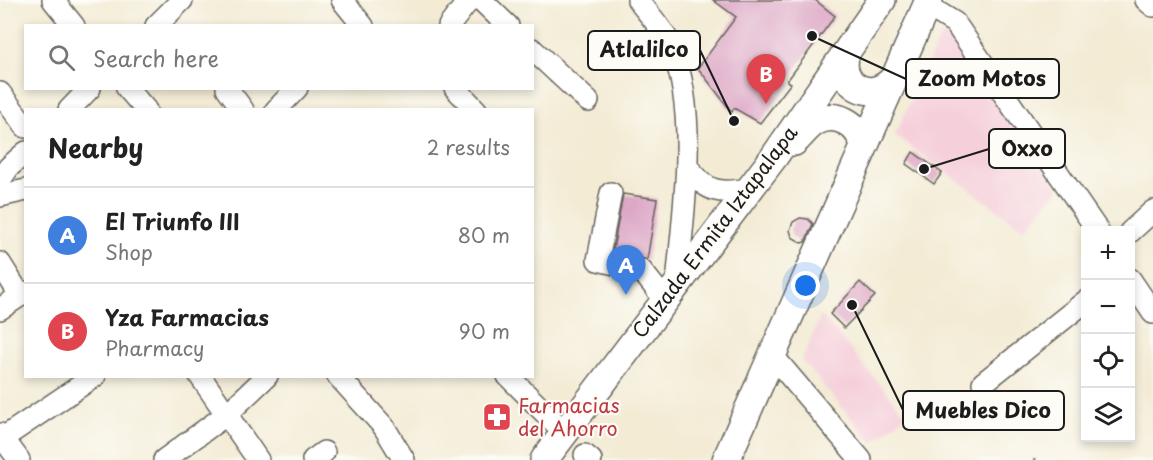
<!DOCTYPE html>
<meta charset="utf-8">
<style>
:root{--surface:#fff;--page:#f2f2f2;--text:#222;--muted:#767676;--line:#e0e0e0;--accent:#7c3aed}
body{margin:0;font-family:"Playpen Sans",sans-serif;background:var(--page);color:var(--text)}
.controls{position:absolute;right:18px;bottom:18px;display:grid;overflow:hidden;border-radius:0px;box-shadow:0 3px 9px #0003}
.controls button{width:54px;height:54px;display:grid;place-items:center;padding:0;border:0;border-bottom:2px solid var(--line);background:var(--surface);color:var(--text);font:30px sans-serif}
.you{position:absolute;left:806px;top:286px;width:21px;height:21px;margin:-15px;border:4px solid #fff;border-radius:50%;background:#1a73e8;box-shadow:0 0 0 9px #1a73e833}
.badge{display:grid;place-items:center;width:39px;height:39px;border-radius:50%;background:var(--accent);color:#fff;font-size:20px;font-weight:700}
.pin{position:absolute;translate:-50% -50px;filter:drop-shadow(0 2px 3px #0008)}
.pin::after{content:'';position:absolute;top:32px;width:21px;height:18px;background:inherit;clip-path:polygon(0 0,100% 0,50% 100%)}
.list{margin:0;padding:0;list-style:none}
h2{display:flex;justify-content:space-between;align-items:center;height:78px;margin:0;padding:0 24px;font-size:26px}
h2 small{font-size:20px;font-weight:400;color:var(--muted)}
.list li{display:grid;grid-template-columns:39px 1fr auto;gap:18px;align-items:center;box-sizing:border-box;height:96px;padding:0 24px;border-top:2px solid var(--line)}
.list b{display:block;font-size:22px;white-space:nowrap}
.list p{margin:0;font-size:20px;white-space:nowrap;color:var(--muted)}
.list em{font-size:20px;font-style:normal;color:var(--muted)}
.icon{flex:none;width:33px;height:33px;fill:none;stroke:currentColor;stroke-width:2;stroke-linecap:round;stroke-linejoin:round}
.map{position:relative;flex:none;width:1153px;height:460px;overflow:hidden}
.search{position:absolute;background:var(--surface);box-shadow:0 3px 9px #0003;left:24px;top:24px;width:510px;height:66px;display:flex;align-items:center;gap:15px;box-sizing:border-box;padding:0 21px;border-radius:0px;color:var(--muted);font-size:22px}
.panel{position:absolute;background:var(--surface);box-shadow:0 3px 9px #0003;left:24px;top:108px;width:510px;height:270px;border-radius:0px}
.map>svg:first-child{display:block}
.built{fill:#f5cfda}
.building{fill:#dda7c6}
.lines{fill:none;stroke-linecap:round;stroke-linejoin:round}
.minor-casing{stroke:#67645c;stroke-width:24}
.major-casing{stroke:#67645c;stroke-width:30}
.path{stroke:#67645c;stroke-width:2;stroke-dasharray:4.5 4.5;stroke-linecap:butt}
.minor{stroke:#fff;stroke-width:21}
.major{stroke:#fff;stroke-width:27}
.labels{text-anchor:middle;stroke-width:4.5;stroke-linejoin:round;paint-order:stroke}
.street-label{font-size:20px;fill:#1c1c1c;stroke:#fdfcf7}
.health-label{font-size:20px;fill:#be3a42;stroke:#fdfcf7;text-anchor:start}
.leader{fill:none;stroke:#1c1c1c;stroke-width:2}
.callout-dot{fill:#1c1c1c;stroke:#fdfcf7;stroke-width:2}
.callout{fill:#fdfcf7;stroke:#1c1c1c;stroke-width:2}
.callout-label{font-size:21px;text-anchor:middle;font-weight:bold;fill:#1c1c1c}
</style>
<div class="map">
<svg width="1153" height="460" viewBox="0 0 1153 460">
<rect width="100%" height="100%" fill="#fdfcf7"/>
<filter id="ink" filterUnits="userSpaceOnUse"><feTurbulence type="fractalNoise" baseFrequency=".0167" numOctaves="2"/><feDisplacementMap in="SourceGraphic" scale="12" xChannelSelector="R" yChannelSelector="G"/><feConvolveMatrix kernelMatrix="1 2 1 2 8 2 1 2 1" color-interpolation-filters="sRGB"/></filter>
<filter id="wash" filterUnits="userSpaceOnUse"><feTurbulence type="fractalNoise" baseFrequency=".008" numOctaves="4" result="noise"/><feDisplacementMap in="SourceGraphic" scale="24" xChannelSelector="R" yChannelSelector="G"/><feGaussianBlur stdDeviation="1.35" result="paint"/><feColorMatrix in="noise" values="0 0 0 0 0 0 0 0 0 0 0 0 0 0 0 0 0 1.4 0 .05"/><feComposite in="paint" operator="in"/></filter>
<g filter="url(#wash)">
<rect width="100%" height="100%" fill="#f3ebd4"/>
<path class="built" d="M946,34l10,4 103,151 -35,40 -129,-94 45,-98z
M821,315l85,100 -33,28 -71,-82z"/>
<g id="blocks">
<path class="building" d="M713,0h102l20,16 -48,65 4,2 -31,40 -26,-15 -2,4 -34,-44 38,-51z
M913,152l29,21 -8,11 -28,-20z
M623,194l34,5 -10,61 -34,-10z
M800,218l8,1 5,5 -8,18 -3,1 -10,-6 -2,-7 3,-8z
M860,282l15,14 -31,32 -14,-14z"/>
</g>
</g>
<g filter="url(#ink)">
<use href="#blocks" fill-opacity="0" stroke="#67645c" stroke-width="1.5"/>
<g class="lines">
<g class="minor-casing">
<path id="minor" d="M53,0l21,26
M342,0l21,26
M481,0l27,26
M638,0c11,15 27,31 34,49 27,66 11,164 5,235
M1146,0l7,6
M926,5l29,18 143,208
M156,26l26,-26
M449,26l20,-26
M532,49l56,52
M127,88l19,22
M227,88l16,22
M455,88l21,22
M0,93l26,34
M69,110l21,-22
M276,110l21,-22
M687,166c21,27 30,28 63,23
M0,180l9,-13 17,-15
M611,193l-13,67 43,10 24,30
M0,196l26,-6
M1130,232l23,-21
M0,263l20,32
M1130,279l23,34
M0,309l26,-17
M772,355l89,105
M200,376l58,84
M338,376l46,51 20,33
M508,376l56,56
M983,383l103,-82
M0,434l19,26
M0,440l95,-64
M585,455l6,5
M164,460l63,-46 40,-38
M313,460l11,-8"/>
</g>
<g class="major-casing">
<path id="major" d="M846,53c-10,31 24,51 46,27
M794,142c7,-6 13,-15 21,-20 21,-12 43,2 49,23
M544,460l230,-303 108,-157
M726,460l203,-460"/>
</g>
<path class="path" d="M1033,460l3,-1"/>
<use href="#minor" class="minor"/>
<use href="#major" class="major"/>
</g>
</g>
<defs>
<g id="pharmacy-square" transform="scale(1.5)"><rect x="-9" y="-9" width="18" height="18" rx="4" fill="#e0444e" stroke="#fdfcf7"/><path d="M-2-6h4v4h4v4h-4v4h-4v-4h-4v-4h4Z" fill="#fff"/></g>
</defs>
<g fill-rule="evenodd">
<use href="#pharmacy-square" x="497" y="417"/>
</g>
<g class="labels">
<g class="street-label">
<text transform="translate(715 232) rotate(-53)" y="7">Calzada Ermita Iztapalapa</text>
</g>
<g class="health-label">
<text x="518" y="413">Farmacias<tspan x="518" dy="23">del Ahorro</tspan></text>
</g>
</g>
<path class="leader" d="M734 121L700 50M812 36L906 79M924 169L989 149M852 305L903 410"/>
<g class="callout-dot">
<circle cx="734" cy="121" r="6"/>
<circle cx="812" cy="36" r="6"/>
<circle cx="924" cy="169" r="6"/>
<circle cx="852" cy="305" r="6"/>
</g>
<g class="callout">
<rect x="588" y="31" width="112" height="39" rx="6"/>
<rect x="906" y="59" width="153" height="39" rx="6"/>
<rect x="989" y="129" width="76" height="39" rx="6"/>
<rect x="903" y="391" width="161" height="39" rx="6"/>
</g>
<g class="callout-label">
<text x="644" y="57">Atlalilco</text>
<text x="982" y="86">Zoom Motos</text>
<text x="1027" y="156">Oxxo</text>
<text x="983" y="418">Muebles Dico</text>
</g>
</svg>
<div class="controls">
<button>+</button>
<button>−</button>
<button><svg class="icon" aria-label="locate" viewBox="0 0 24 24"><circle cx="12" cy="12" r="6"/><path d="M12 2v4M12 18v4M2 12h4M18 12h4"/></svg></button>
<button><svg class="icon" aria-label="layers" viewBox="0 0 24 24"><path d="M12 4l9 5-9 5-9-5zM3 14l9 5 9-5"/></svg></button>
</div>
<div class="you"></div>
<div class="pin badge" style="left:626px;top:295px;background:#3f7fe0">A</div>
<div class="pin badge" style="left:766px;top:104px;background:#e0444e">B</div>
<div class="search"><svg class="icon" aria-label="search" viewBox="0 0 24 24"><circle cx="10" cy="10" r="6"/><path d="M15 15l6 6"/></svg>Search here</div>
<section class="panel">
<h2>Nearby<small>2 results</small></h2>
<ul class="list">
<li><span class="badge" style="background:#3f7fe0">A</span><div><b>El Triunfo III</b><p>Shop</p></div><em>80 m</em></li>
<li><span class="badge" style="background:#e0444e">B</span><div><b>Yza Farmacias</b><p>Pharmacy</p></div><em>90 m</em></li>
</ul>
</section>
</div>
